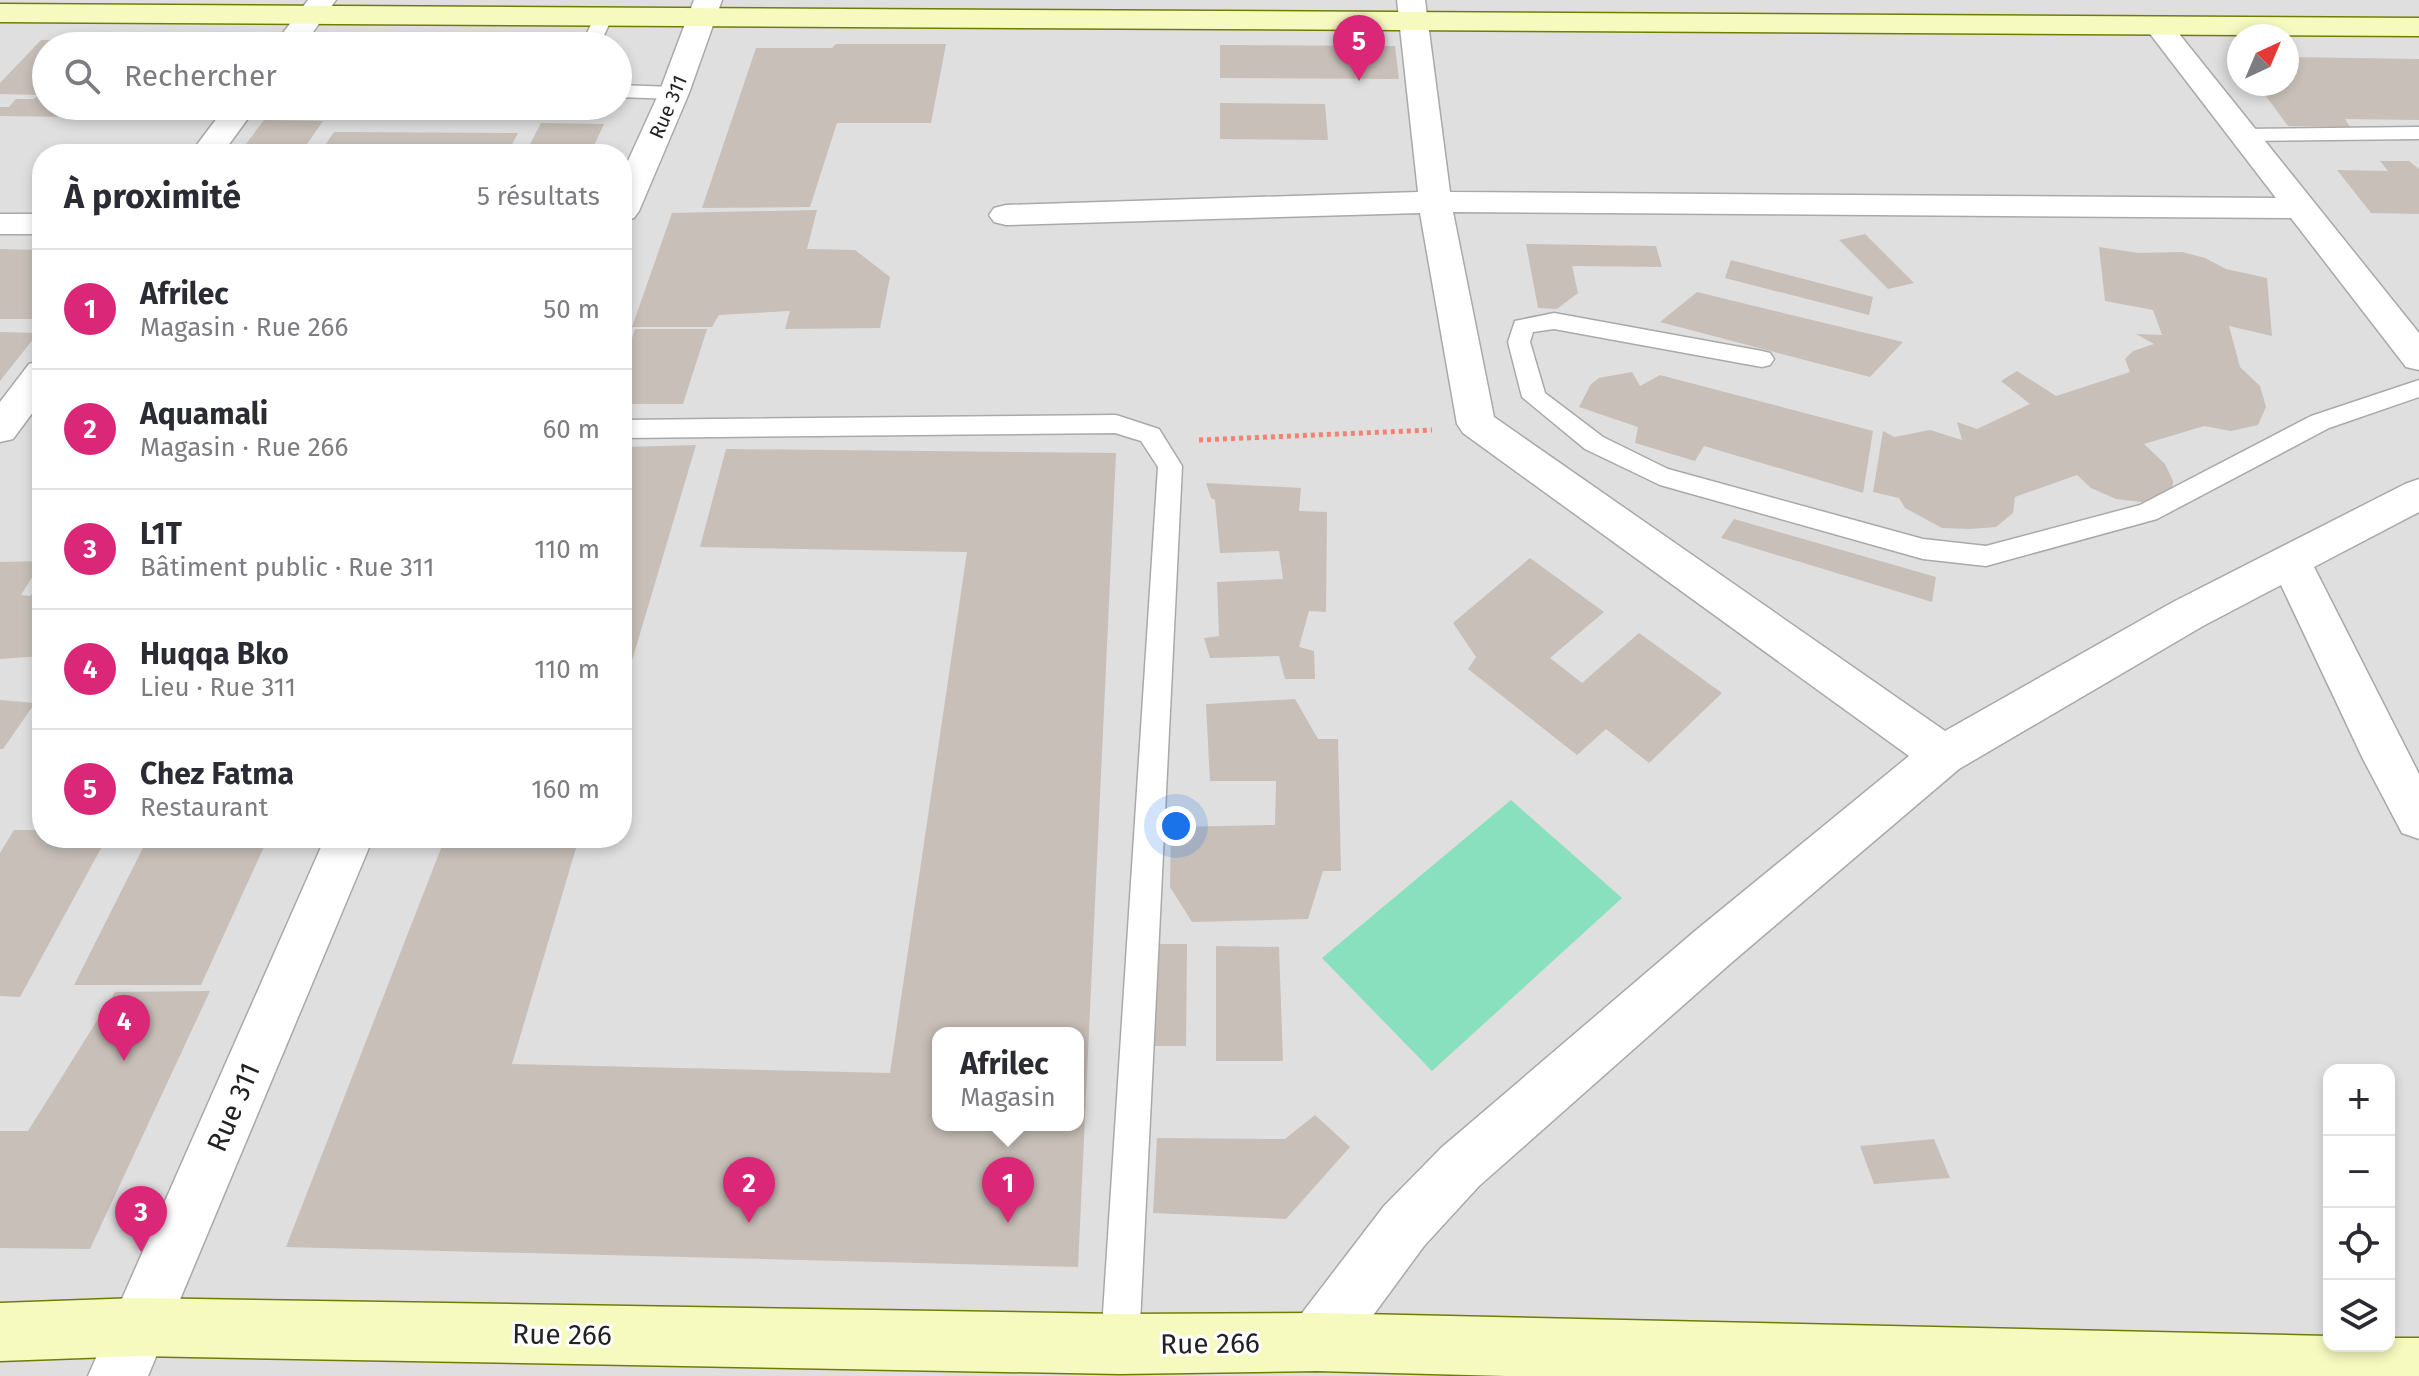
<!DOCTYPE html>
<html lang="fr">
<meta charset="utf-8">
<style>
:root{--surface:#fff;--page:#f2f2f3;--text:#2b2b33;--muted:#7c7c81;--line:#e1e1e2;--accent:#db2777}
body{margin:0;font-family:"Fira Sans",sans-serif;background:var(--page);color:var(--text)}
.controls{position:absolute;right:24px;bottom:24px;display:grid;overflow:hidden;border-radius:16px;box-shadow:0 4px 12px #0003}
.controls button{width:72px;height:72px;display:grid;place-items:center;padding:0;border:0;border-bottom:2px solid var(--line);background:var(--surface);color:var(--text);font:40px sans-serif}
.compass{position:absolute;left:2227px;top:24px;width:72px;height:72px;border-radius:50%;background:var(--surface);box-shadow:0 4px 12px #0003;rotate:44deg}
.you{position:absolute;left:1176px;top:826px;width:28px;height:28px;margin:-20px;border:6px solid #fff;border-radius:50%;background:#1a73e8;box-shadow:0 0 0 12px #1a73e833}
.badge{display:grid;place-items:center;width:52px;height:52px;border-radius:50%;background:var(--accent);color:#fff;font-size:26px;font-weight:700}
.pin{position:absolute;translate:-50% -66px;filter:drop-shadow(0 2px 4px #0008)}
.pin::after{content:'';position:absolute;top:42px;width:28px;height:24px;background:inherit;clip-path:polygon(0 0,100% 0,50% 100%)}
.popup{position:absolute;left:932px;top:1027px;width:152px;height:104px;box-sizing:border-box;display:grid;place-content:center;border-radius:16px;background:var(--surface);filter:drop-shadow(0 2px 6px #0005);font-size:26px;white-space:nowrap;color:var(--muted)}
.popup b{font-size:30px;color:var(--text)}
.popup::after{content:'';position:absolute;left:50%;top:100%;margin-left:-16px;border:16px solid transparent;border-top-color:var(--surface)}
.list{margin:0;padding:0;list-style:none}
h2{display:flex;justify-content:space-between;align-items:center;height:104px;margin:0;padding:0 32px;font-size:34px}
h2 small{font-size:26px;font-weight:400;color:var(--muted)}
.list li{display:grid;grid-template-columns:52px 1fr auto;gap:24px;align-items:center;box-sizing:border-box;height:120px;padding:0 32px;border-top:2px solid var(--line)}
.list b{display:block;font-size:30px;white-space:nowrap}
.list p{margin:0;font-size:26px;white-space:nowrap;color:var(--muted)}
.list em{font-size:26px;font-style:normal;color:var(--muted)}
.icon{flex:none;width:44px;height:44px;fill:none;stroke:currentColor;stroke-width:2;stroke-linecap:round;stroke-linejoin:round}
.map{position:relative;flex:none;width:2419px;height:1376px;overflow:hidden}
.search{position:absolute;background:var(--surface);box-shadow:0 4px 12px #0003;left:32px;top:32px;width:600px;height:88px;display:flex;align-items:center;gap:20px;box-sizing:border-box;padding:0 28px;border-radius:44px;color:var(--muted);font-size:30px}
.panel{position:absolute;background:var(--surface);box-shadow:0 4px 12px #0003;left:32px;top:144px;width:600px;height:704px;border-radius:32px}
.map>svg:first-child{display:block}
.residential{fill:#e0dfdf;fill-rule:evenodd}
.pitch{fill:#88e0be}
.building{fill:#c7bfb8;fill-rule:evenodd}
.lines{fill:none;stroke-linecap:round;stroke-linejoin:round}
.lane-casing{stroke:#a9a9a9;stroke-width:3}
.street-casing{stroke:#a9a9a9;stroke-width:3}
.secondary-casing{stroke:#707d05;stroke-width:3}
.path{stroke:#fa8072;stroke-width:5;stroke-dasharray:4 4;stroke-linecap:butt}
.lane{fill:#fff;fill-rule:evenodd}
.street{fill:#fff;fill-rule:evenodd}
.secondary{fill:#f7fabf;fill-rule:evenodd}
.labels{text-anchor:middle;stroke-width:6;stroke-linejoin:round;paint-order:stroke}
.far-street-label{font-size:20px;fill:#222;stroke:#fff}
.near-street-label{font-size:28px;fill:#222;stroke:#fff}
</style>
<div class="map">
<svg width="2419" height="1376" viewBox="0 0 2419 1376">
<rect width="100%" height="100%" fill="#f2efe9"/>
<path class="residential" d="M0,0h2419v1376h-2419zM2239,36h48v48h-48zM46,46h572v60h-572zM42,154h580v684h-580zM938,1033h140v92h-140zM2329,1070h60v276h-60z"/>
<path class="pitch" d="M1511,800l111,98 -190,173 -110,-113z"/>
<path class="building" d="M232,37l15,2 9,7h-210v60h39l-9,11 -76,-1v-9h9l7,-8h18l4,-4 -38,-1v-11l41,-43z
M836,44h110l-15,79h-94l-27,84 -108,1 54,-160h76z
M1220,45l175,1 4,33 -179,-1z
M2287,57l132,2v61l-74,-1 5,8 -62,-1 -31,-42h30z
M1220,103l105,1 3,36 -108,-1z
M107,106h98l-10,13 -84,-1 5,-9z
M264,120l59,1 -23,33h-56l6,-6 -4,-4z
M541,123l63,1 -14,30h-65z
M334,132l184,1 -11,21h-188z
M2380,161h29l10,8v45l-48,-1 -34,-43 51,1z
M817,210l-10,39 48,1 35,27 -10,51 -95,1 5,-18 -71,4 -7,12h-80l40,-114z
M1865,234l49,49 -26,6 -49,-49z
M1526,244l130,2 6,21 -90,-1 6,27 -21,16 -19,-1z
M2099,247l39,6 44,-1 23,6 21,11 41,9 5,58 -43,-10 11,41 20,19 6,21 -8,18 -27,6 -27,-5 -60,18 21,20 8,17 -1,14 -14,9 -42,-5 -25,-11 -14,-13 -62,22 -2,16 -17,14 -26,2 -28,-1 -37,-20 -6,-10 -26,-6 10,-61 11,6 36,-7 32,10 -5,-18 20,7 53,-25 -29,-23 16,-10 39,25 74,-24 -5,-13 8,-8 21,-7 -18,-10 26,1 -9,-25 -48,-9z
M0,249l42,1v69h-42z
M1731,260l142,37 -4,18 -144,-37z
M1697,292l206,50 -33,35 -210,-55z
M635,329h72l-24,75h-61v-66h10z
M0,332l38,1 -38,48z
M1632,372l8,14 20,-11 213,56 -10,62 -159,-47 -9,15 -60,-18 3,-16 -59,-20 12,-23 8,-6z
M696,445l-73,246h-1v-244z
M726,449l390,4 -38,814 -792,-20 159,-409h134l-67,226 378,9 77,-521 -267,-5zM938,1033h140v92h-140z
M1206,483l95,5 -2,23 28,1 -1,100 -17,-1 -10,36 15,4 1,28h-30l-6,-23 -69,2 -6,-20 15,-2 -2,-54 66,-3 -4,-28 -59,2 -5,-53 -4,-2z
M1734,519l202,58 -4,25 -211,-64z
M1530,558l74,54 -54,46 32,25 57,-50 83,60 -73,70 -43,-34 -29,26 -109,-86 8,-12 -23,-34z
M42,561l-21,34 9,1 12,-14v74l-42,3v-97z
M1295,699l23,40h20l3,132h-18l-15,48 -116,3 -22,-35 1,-60 104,-2 1,-44h-66l-4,-77z
M0,700l35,3 -32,46h-3z
M14,830h28v8l63,3 -85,156 -20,-1v-143z
M148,838h120l-67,147h-127z
M1156,944h31l-1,102h-31z
M1216,946l63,1 4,114h-67z
M210,991l-120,258 -90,-1v-117h28l87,-139z
M1315,1115l35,32 -64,72 -133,-6 4,-75 128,1z
M1934,1139l16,39 -76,6 -14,-38z"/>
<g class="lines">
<g class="lane-casing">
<path id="lane" d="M603,13l9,5 -13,28h-18l13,-28z
M618,85l56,2 10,6 -10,6 -56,-2z
M2419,127v12l-175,2 -10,-6 10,-6z
M1554,313l208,38 8,2 4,6 -4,6 -8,2 -208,-38 -21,3 -3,10 15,51 58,44 65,32 255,70 63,7 154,-41 171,-89 108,-36v17l-90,31 -172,91 -171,47 -63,-7 -263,-74 -75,-36 -63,-52 -14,-55 7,-21z
M1116,415l43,14 23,37 -43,878 -6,13 -13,6 -13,-6 -6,-13 57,-877 -17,-26 -26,-8 -493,5v-18z"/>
</g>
<g class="street-casing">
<path id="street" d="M308,0h28l-33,46h-30z
M694,0h28l-33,93 -50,118 -5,7 -12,3v-47l37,-81z
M1397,0h28l25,192 826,6 -132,-172 4,-6 10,-3 10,3 251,313v37l-13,-3 -115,-149 -838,-6 41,205 451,314 228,-129 232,-118 14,-5v33l-105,55 105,207v65l-17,-6 -39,-74 -82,-174 -78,41 -244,143 -228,194 -252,223 -55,60 -86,117 -21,8 -21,-8 -8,-21 8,-21 88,-115 57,-58 254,-217 214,-175 -446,-323 -6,-9 -37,-211 -414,12 -12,-3 -5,-7 5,-7 12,-3 412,-13z
M226,106h31l-35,48h-32z
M0,214h42v20h-42z
M42,360v40l-29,39 -13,3v-40l29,-38z
M325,838h48l-225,538h-60z"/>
</g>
<g class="secondary-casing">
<path id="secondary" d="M0,4l2419,14v18l-2419,-14z
M138,1298l982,16 197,-1 1012,23v10h60v-8h30v38h-913l-189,-5 -197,3 -982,-18 -138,5v-58z"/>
</g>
<path class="path" d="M1199,440l233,-10"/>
<use href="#lane" class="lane"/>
<use href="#street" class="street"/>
<use href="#secondary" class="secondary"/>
</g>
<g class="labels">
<g class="far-street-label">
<text transform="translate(668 107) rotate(-67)" y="7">Rue 311</text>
</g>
<g class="near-street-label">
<text transform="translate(233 1107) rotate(-67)" y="10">Rue 311</text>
<text transform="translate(562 1334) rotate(1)" y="10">Rue 266</text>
<text transform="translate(1210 1343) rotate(-1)" y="10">Rue 266</text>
</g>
</g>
</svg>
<div class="controls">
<button>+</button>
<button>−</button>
<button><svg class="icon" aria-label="locate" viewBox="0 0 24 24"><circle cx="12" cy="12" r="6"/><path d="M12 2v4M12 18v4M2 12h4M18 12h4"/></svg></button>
<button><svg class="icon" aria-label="layers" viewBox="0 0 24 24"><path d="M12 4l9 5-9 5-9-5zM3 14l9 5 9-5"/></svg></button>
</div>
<svg class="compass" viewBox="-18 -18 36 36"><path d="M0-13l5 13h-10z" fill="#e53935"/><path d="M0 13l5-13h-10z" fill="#7c7c81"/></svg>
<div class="you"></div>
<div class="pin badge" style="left:1008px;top:1223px">1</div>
<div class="popup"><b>Afrilec</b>Magasin</div>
<div class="pin badge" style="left:749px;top:1223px">2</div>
<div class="pin badge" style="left:141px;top:1252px">3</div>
<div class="pin badge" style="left:124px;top:1061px">4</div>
<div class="pin badge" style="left:1359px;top:81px">5</div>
<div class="search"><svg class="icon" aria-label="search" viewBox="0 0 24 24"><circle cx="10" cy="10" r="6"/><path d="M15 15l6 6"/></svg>Rechercher</div>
<section class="panel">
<h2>À proximité<small>5 résultats</small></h2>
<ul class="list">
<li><span class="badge">1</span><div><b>Afrilec</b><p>Magasin · Rue 266</p></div><em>50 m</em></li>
<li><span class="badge">2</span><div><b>Aquamali</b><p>Magasin · Rue 266</p></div><em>60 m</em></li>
<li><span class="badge">3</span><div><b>L1T</b><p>Bâtiment public · Rue 311</p></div><em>110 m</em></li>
<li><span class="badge">4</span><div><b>Huqqa Bko</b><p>Lieu · Rue 311</p></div><em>110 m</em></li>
<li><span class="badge">5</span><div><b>Chez Fatma</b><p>Restaurant</p></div><em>160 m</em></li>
</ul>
</section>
</div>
